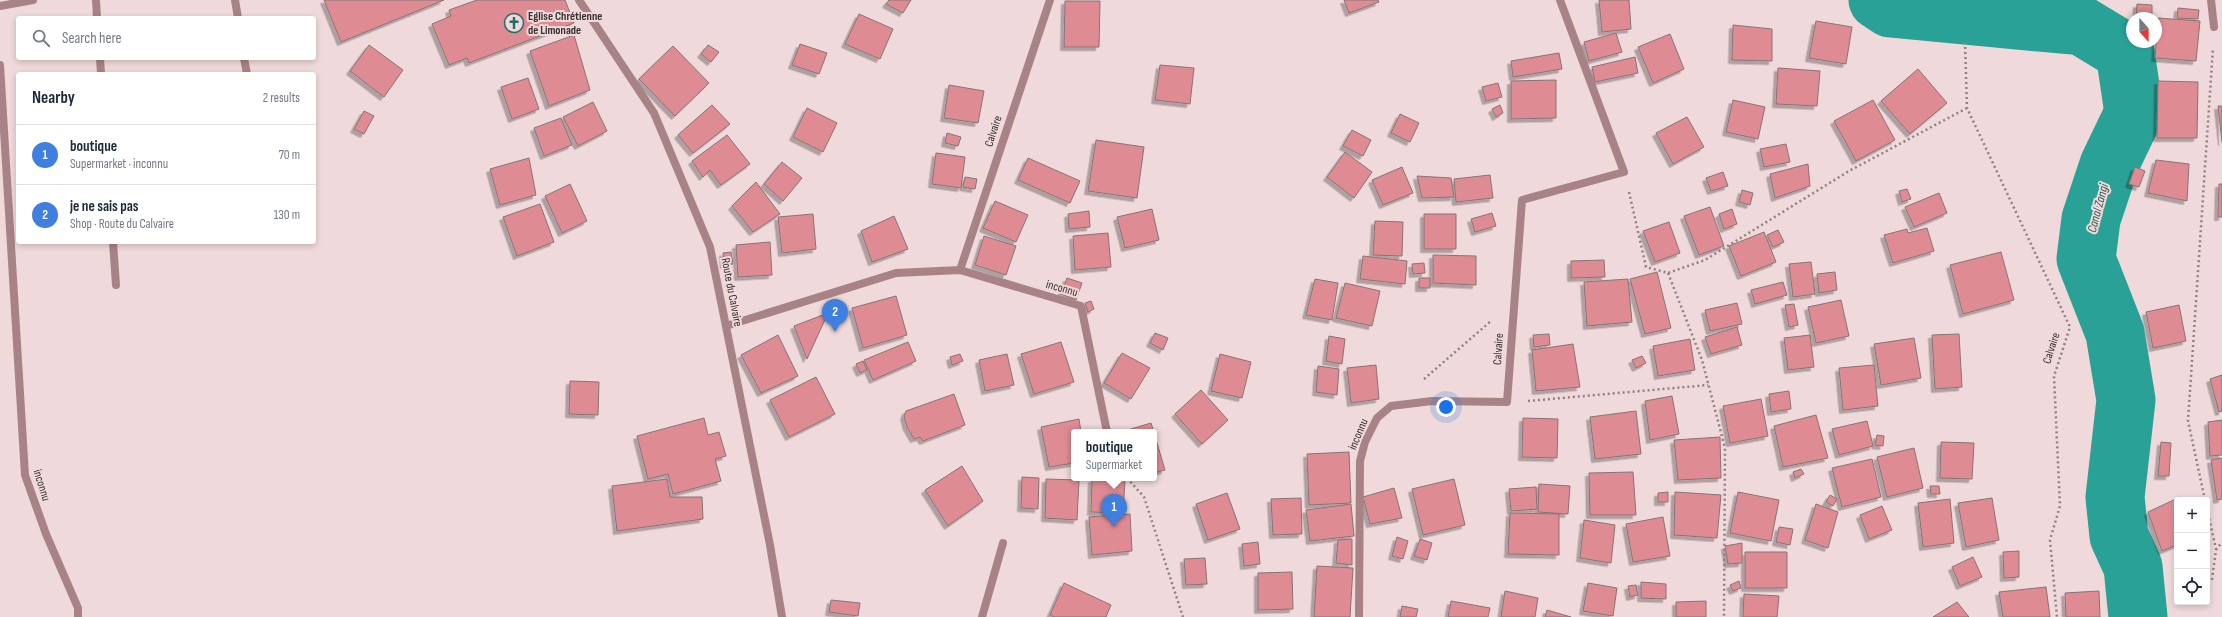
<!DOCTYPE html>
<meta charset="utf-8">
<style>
:root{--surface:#fff;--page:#f6f6f7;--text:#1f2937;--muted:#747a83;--line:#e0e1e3;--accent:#d93025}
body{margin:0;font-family:"Sofia Sans Condensed",sans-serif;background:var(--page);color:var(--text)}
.controls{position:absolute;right:12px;bottom:12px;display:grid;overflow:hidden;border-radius:4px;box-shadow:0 2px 6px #0003}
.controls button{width:36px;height:36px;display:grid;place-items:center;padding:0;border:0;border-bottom:1px solid var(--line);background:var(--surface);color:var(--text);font:20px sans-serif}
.compass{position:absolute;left:2126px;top:12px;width:36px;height:36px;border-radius:50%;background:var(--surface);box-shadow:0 2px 6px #0003;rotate:159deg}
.you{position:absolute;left:1446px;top:407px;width:14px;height:14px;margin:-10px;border:3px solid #fff;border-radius:50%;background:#1a73e8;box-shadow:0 0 0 6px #1a73e833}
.badge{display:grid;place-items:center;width:26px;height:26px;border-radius:50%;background:var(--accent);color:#fff;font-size:13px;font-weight:700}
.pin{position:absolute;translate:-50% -33px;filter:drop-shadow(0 1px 2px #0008)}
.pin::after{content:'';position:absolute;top:21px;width:14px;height:12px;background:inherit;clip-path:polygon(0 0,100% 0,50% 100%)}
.popup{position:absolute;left:1071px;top:429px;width:86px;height:52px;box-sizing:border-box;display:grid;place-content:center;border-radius:4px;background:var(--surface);filter:drop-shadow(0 1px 3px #0005);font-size:13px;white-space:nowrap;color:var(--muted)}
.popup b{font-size:15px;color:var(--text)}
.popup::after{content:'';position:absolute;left:50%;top:100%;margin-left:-8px;border:8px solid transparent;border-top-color:var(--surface)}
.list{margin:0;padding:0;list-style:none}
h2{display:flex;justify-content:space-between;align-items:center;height:52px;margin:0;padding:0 16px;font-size:17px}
h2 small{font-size:13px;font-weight:400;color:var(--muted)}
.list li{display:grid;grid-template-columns:26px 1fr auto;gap:12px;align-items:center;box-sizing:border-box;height:60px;padding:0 16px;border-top:1px solid var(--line)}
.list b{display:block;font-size:15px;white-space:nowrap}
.list p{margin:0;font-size:13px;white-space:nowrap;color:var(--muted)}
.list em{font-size:13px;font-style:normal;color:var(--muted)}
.icon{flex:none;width:22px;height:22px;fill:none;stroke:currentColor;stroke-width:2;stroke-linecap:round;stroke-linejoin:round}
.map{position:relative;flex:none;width:2222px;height:617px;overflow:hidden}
.search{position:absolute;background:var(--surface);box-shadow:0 2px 6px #0003;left:16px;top:16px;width:300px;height:44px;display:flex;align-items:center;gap:10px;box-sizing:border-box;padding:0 14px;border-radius:4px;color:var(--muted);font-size:15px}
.panel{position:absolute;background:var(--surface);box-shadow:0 2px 6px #0003;left:16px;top:72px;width:300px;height:172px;border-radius:4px}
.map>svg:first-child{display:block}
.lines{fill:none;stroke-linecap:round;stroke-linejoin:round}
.river{stroke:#29a196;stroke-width:59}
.building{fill:#df8b94;stroke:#877374;filter:url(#shadow)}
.path{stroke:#8f8081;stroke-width:2.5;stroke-dasharray:2 3;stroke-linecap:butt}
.service{stroke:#a88386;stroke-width:8}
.minor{stroke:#a88386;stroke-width:8}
.labels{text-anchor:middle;stroke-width:4;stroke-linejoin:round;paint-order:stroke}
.poi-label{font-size:12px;font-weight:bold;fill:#393031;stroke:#efd9da;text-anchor:start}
.street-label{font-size:12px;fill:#393031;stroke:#efd9da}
.water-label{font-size:13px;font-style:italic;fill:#2a5954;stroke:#efd9da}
</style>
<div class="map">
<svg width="2222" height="617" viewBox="0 0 2222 617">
<defs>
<filter id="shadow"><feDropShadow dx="-3.5" dy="3.5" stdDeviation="0" flood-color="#0004"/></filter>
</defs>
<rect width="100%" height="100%" fill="#efd9da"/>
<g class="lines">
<path class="river" d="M1878,0l12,8 192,18 43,26 9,61 -25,52 -18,54 -5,40 29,74 11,67 -11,97 4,39 14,31 5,50"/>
</g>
<path class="building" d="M324,0h120l-103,42z
M477,0h88l9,23 -105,40 -2,-5 -18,7 -17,-41 19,-8 -2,-6z
M889,0h22l-8,13 -17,-9z
M1344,0h34l1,2 -30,11z
M1599,0h30l2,29 -29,3z
M1065,1h35l-1,46h-35z
M2137,4l15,1v13h-16z
M2178,8l21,2 -1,9 -21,-1z
M859,14l34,15 -13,30 -35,-15z
M2158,18l42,3 -4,40 -41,-3z
M1816,21l36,6 -6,37 -37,-6z
M1733,25l39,4v32l-40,-1z
M1616,33l6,19 -33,9 -5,-19z
M1670,34l14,35 -31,14 -15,-36z
M574,35l16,55 -41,16 -19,-55z
M800,44l27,9 -8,21 -27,-9z
M369,45l34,25 -19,27 -34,-26z
M708,45l11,7 -8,10 -10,-8z
M673,46l36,37 -34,33 -36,-37z
M1559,53l3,16 -49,8 -2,-16z
M1635,57l3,16 -43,9 -3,-15z
M1160,65l34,3 -4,36 -35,-4z
M1778,68l42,3 -3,35 -41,-2z
M1918,69l29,34 -37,31 -29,-33z
M528,78l11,31 -27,10 -11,-32z
M1556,80v38l-45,1v-38z
M2158,81l40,1 -1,56h-40z
M1498,83l4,14 -16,4 -4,-14z
M949,85l35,6 -6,32 -34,-5z
M1733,100l32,7 -7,32 -32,-7z
M1873,100l22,40 -39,21 -22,-40z
M593,102l14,29 -29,15 -15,-29z
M712,105l18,19 -37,29 -15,-18z
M1500,105l3,8 -7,4 -4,-8z
M2218,106h4v36z
M807,108l30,15 -14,29 -30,-15z
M364,111l10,5 -10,18 -10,-5z
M1400,114l19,9 -9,19 -19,-9z
M1687,117l17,30 -31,17 -17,-31z
M561,118l11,27 -28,11 -10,-28z
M1352,130l19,10 -8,16 -20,-10z
M947,133l14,4 -3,9 -13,-3z
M727,135l23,29 -29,21 -11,-15 -7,7 -11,-16z
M1096,140l48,7 -7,51 -49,-7z
M1786,144l4,18 -26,5 -4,-18z
M1345,152l27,20 -18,26 -27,-21z
M936,153l29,4 -4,31 -29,-4z
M529,158l7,37 -36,10 -10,-36z
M1028,158l52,23 -10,22 -52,-23z
M2156,160l33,4 -2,37 -39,-8z
M782,162l20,16 -19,23 -19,-17z
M1808,164l2,22 -35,12 -5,-24z
M1402,167l11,26 -30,12 -11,-25z
M2135,167l10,4 -6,16 -10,-3z
M1723,172l5,14 -17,5 -5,-13z
M1490,175l3,23 -37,4 -2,-23z
M1417,176l34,2 3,19 -32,1z
M965,177l12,2 -2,10 -12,-2z
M756,182l24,32 -27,18 -21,-26z
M570,184l17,37 -25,12 -17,-37z
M2219,184h3v33h-4z
M1907,189l4,10 -9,3 -3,-11z
M1742,190l11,3 -3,12 -11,-3z
M1939,193l8,20 -33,14 -9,-20z
M995,201l33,14 -12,27 -33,-14z
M540,204l14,38 -37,14 -14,-39z
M1710,207l14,39 -25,9 -15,-39z
M1152,209l7,31 -34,8 -8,-31z
M1732,209l5,15 -13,5 -5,-15z
M1089,211l1,16 -21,2 -1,-15z
M1492,213l4,13 -21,6 -4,-13z
M813,214l3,35 -34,4 -4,-36z
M1424,214h32v35h-32z
M894,216l14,33 -36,13 -11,-31z
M1375,221l28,1 -1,34 -29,-1z
M1669,222l11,31 -25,9 -12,-31z
M1927,228l7,23 -41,12 -9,-28 23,-6 1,4z
M1778,230l6,12 -11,5 -6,-12z
M1764,232l12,30 -35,14 -12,-30z
M1108,233l3,34 -36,3 -2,-34z
M984,236l32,10 -10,29 -31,-10z
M770,242l2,33 -34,2 -2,-32z
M731,252l2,12 -9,1 -1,-12z
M2001,252l13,48 -51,14 -13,-49z
M1433,255l43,1v29l-43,-2z
M1363,256l44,5 -2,23 -45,-5z
M1604,260l1,17 -34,1v-17z
M1811,262l4,32 -22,3 -4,-33z
M1424,263l1,10 -12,1 -1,-10z
M1657,272l14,56 -26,6 -15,-55z
M1835,272l2,18 -18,3 -2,-19z
M1067,278l15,5 -6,17 -15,-6z
M1419,278h11v10h-11z
M1315,279l23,4 -6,37 -26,-5z
M1628,279l4,43 -45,4 -3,-44z
M1783,282l4,13 -32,9 -4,-14z
M1345,283l35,8 -8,35 -36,-8z
M896,296l11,39 -44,13 -11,-40z
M1841,300l8,36 -33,7 -8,-36z
M1091,301l3,8 -6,3 -3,-9z
M1737,303l5,21 -32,7 -5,-21z
M1794,304l4,21 -9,2 -4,-22z
M2179,305l7,36 -33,7 -7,-36z
M828,313l-21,46 -13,-33z
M1737,327l5,18 -31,9 -6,-17z
M1155,333l13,5 -5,12 -13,-7z
M1549,334l1,11 -16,2 -1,-12z
M1959,334l3,53 -27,2 -3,-54z
M778,335l20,41 -37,17 -20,-38z
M1810,335l4,32 -26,3 -4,-32z
M1329,336l16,3 -3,25 -16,-3z
M1914,338l7,40 -40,7 -7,-41z
M1690,339l5,31 -37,6 -5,-30z
M908,342l8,19 -43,19 -9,-20z
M1061,342l13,40 -40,12 -13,-40z
M1573,344l7,43 -44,4 -4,-41z
M1122,353l28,15 -19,31 -27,-16z
M960,354l3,7 -11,4 -2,-8z
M1007,354l7,31 -29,6 -6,-31z
M1220,354l31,8 -9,36 -31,-7z
M1642,356l4,7 -10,5 -4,-8z
M863,361l4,9 -7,3 -4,-9z
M1376,365l3,34 -28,4 -4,-35z
M1874,365l4,41 -35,4 -4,-42z
M1318,366l21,3 -2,26 -21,-3z
M2222,375v36l-3,1 -9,-33z
M816,377l19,37 -46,23 -19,-37z
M570,381l29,1 -1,33 -29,-1z
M1201,390l27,30 -26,24 -27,-30z
M1789,391l2,18 -20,3 -2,-18z
M954,394l11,31 -42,16 -3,-4 -6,2 -7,-12 -3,-11 2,-5z
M1672,396l7,38 -29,6 -5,-39z
M1761,399l7,37 -38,7 -7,-37z
M1636,411l5,43 -46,5 -5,-42z
M1816,415l12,43 -45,9 -9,-41z
M704,418l4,17 11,-3 7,24 -11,3 6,22 -48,13 -5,-20 -20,5 -11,-43z
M1523,418l35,1 -1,39 -35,-1z
M1079,419l2,13h-7v31l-25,4 -8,-40z
M2222,420v35l-12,1 -2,-34z
M1867,421l6,25 -34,9 -7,-26z
M1151,423l3,9h-33z
M1154,433l11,37 -11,3z
M1877,435l7,1 -1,10 -8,-1z
M1720,437l1,41 -43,2 -4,-40z
M1941,442l33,1 -2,36 -32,-1z
M2161,442l10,1 -2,33h-11z
M1914,448l9,40 -36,9 -10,-40z
M1349,452l2,51 -42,2 -2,-51z
M2222,458v41l-5,1 -6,-40z
M1872,459l9,38 -39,10 -10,-39z
M962,466l21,35 -35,25 -23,-36z
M1801,469l3,5 -9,4 -2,-6z
M1633,472l3,43h-46l-1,-42z
M1022,477l17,1 -1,31 -17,-1z
M667,479l3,18h32l1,22 -86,12 -5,-45z
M1046,479l33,1 -2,40 -32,-2z
M1092,479l33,1 -2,33 -32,-1z
M1454,479l11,46 -42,10 -11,-46z
M1539,484l31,2 -2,28 -30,-2z
M1930,486h9l1,8h-9z
M1536,487l1,22 -26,2 -2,-22z
M1394,488l8,30 -32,6 -7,-27z
M1668,492v10h-10v-9z
M1675,492l46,3 -4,43 -43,-3z
M1738,492l41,8 -8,41 -41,-8z
M1227,493l13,36 -32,11 -12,-36z
M1830,495l7,4 -4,7 -7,-4z
M2180,497l1,3h-4v45l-15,6 -14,-39z
M1301,498l1,36 -29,1 -2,-36z
M1992,498l7,42 -33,7 -8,-44z
M1950,499l4,44 -31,4 -5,-44z
M1351,504l3,32 -44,5 -4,-31z
M1816,504l22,8 -10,36 -23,-8z
M1882,506l10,24 -23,9 -9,-24z
M1510,513l49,1v41l-51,-1z
M1130,514l2,37 -40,4 -3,-38z
M1663,517l7,39 -37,6 -7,-38z
M1584,520l31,5 -4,38 -31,-5z
M1779,527l14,2 -3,16 -14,-3z
M1397,537l11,4 -5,18 -11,-3z
M1352,539v26l-16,-2 2,-23z
M1420,539l12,4 -5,17 -13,-4z
M1258,542l2,22 -16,2 -2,-22z
M1742,543v20l-14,1 -3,-18z
M2019,551v26l-15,1 -1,-26z
M1745,552h42v36h-42z
M1973,557l9,20 -22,9 -8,-19z
M1205,558l2,26 -21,1 -2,-26z
M1317,566l36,2 -3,49h-36z
M1292,572l1,37 -35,1v-37z
M1739,581l2,7 -8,3 -3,-6z
M1641,582l25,2v15l-25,-1z
M1064,583l47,22 -5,12h-52l-4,-2z
M1588,583l29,5 -4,28 -30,-5z
M1636,585l2,10 -8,2 -2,-11z
M2046,587l4,30h-47l-4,-25z
M1505,591l33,7 -3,19h-34z
M2099,591l1,26h-34l-1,-24z
M1744,594l35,2 -2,21h-34z
M831,600l29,3 -2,13 -29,-4z
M1451,601l39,7 -2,9h-40z
M1706,601v16h-30v-15z
M1957,602l12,15h-36z
M1402,606l16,3 -2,8h-16z
M1547,610l24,7h-26z"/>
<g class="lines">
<path class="path" d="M1965,42l2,66 103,219 -16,49 6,130 -10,34 7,77
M1629,192l17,75 22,6 37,-13 144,-89 118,-63
M1668,273l34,87 23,88 -1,169
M1424,379l67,-58
M1528,401l180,-16
M1127,478l17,19 39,120
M2205,500l-17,-79 25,-373
M2207,509l9,40
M2207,582l5,-3 4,-29 6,-8
M2175,599l2,-1"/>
<path class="service" d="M982,617l21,-74"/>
<path class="minor" d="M96,0l1,18
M235,0l3,18
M579,0l75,113 56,134 60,298 12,72
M2211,0l3,27
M0,6l33,-6
M100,58l1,16
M244,58l3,16
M0,65l25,410 21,59 32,74v9
M113,242l3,43
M960,270l90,-270
M726,326l170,-53 64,-3 121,36 26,126
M1359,617l1,-156 5,-19 12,-24 14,-12 41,-5 75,1 15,-202 102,-28 -64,-172"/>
</g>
<defs>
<g id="church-ring" transform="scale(1)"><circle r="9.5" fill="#efd9da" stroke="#226c64" stroke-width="1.5"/><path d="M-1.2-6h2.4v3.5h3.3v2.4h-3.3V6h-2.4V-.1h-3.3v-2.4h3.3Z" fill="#226c64"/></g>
</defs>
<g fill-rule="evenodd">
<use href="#church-ring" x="514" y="23"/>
</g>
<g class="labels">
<g class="poi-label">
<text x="528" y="20">Eglise Chrétienne<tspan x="528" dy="14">de Limonade</tspan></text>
</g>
<g class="street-label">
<text transform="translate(993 131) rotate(-72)" y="4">Calvaire</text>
<text transform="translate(1062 288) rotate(16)" y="4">inconnu</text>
<text transform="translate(732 292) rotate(79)" y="4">Route du Calvaire</text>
<text transform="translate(2051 348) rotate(-72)" y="4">Calvaire</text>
<text transform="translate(1498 349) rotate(-86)" y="4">Calvaire</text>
<text transform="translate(1358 434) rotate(-67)" y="4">inconnu</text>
<text transform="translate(42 485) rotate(73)" y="4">inconnu</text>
</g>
<g class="water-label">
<text transform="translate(2097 208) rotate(-75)" y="5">Canal Zangi</text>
</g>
</g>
</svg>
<div class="controls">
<button>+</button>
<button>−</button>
<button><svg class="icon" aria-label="locate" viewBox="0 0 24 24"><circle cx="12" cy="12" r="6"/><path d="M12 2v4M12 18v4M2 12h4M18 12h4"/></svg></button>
</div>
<svg class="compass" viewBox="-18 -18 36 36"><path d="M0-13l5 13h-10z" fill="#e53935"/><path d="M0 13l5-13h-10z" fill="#747a83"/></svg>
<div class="you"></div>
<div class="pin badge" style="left:1114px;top:527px;background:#3f7fe0">1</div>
<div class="popup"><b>boutique</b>Supermarket</div>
<div class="pin badge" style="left:835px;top:332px;background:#3f7fe0">2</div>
<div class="search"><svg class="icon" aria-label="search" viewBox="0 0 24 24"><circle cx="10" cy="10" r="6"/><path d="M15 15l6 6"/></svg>Search here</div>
<section class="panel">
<h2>Nearby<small>2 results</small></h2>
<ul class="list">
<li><span class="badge" style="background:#3f7fe0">1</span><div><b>boutique</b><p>Supermarket · inconnu</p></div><em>70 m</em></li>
<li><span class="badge" style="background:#3f7fe0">2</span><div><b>je ne sais pas</b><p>Shop · Route du Calvaire</p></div><em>130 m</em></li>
</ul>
</section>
</div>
